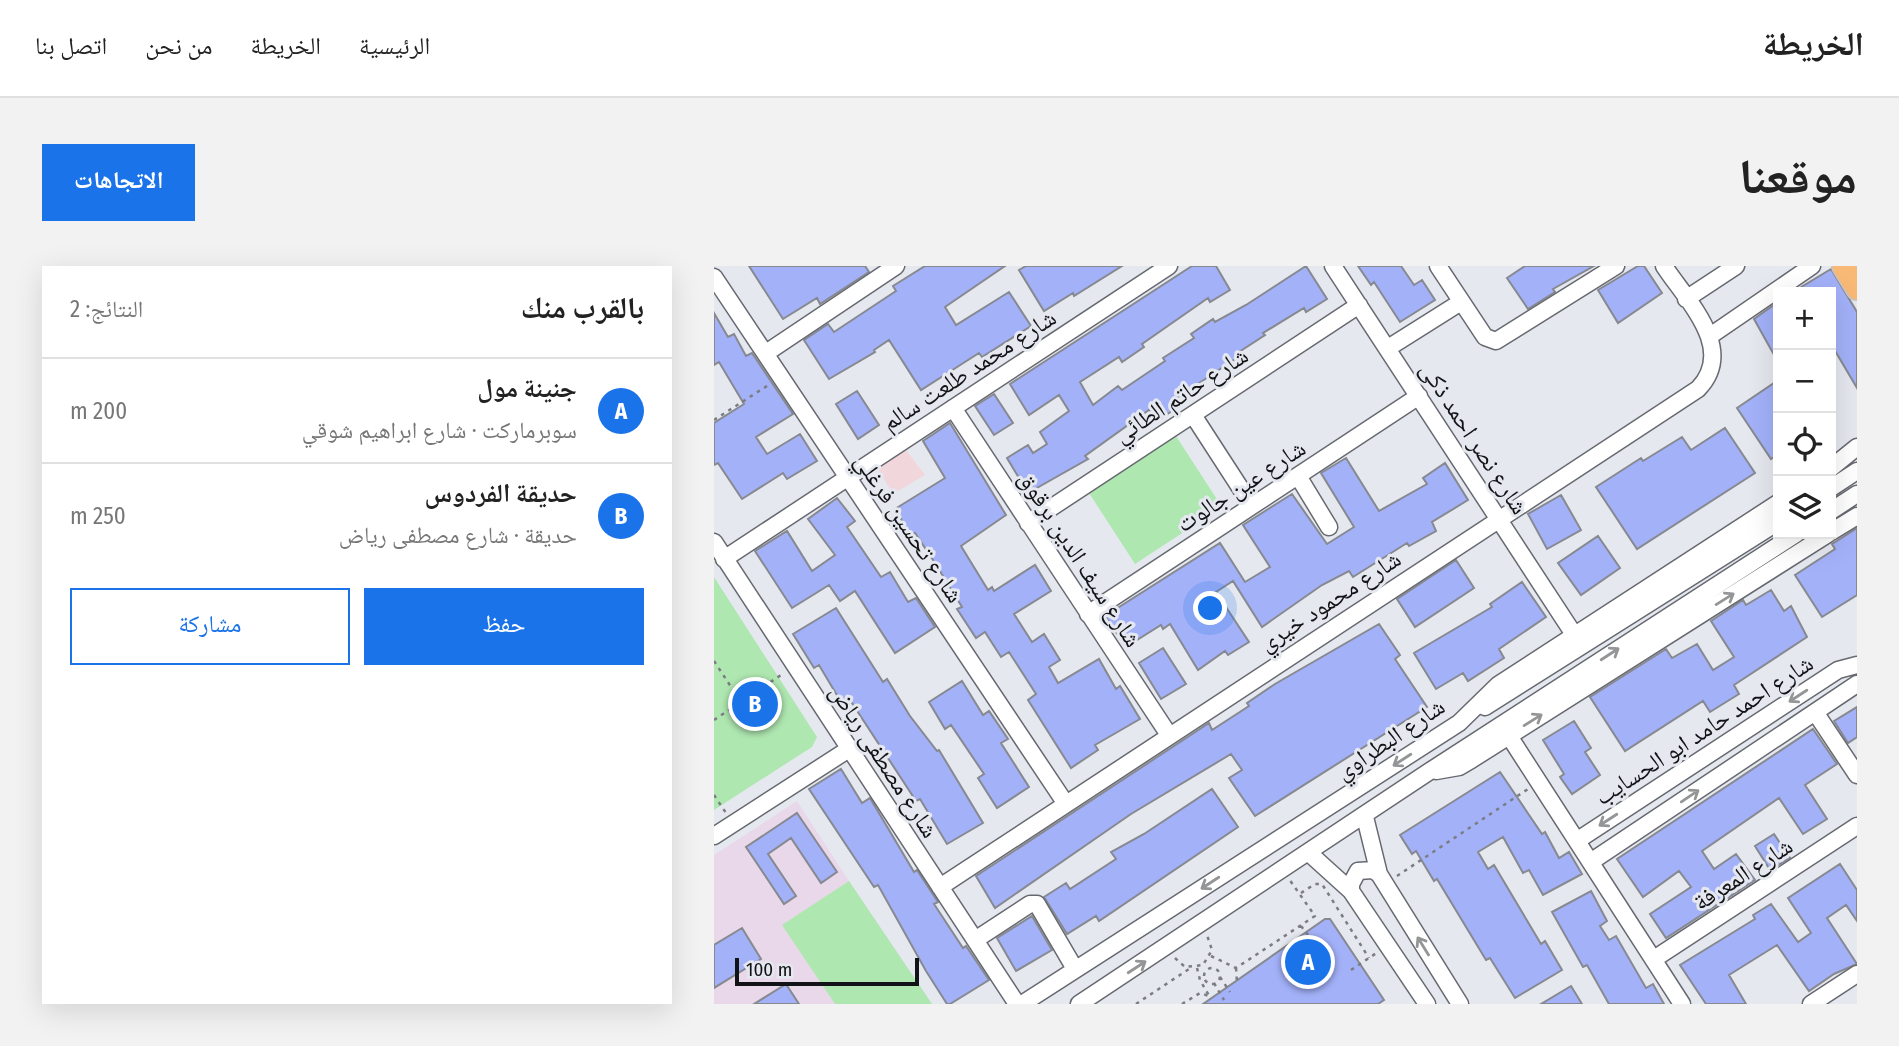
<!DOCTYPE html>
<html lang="ar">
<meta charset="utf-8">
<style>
:root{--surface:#fff;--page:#f2f2f2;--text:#222;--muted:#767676;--line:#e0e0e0;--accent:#1a73e8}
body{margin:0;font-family:"Fira Sans Condensed","Noto Naskh Arabic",sans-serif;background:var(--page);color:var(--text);direction:rtl}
.controls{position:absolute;right:21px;top:21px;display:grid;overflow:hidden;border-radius:0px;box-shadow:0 7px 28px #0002}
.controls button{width:63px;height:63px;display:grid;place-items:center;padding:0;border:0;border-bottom:2px solid var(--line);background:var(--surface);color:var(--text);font:35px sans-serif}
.scale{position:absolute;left:21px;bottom:18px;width:184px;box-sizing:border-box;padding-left:7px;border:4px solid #121316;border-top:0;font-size:19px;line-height:24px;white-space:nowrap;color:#121316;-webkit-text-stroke:5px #e6e8f0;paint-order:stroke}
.you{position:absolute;left:497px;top:343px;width:24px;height:24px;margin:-18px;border:5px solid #fff;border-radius:50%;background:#1a73e8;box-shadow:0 0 0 10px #1a73e833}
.badge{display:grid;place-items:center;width:46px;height:46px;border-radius:50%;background:var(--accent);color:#fff;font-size:23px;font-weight:700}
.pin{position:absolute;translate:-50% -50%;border:4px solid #fff;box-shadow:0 2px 7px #0006}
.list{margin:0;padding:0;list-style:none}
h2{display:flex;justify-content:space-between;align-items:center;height:91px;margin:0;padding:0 28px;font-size:30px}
h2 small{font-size:23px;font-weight:400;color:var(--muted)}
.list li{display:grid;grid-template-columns:46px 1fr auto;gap:21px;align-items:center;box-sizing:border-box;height:105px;padding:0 28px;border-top:2px solid var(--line)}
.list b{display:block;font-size:26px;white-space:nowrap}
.list p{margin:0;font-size:23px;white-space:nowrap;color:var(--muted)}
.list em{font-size:23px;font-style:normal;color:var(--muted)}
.actions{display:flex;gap:14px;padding:21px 28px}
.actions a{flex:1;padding:16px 0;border:2px solid var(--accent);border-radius:0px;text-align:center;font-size:24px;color:var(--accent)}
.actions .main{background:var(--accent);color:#fff}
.icon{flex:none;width:38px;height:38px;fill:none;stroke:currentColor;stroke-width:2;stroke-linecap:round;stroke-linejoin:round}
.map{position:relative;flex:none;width:1143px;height:738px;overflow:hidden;direction:ltr;border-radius:0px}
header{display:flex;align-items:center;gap:42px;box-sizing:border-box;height:98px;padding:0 35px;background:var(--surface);border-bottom:2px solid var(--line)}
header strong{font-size:33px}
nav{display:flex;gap:38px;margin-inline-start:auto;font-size:24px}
.intro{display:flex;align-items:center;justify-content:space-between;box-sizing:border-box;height:168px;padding:0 42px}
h1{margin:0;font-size:49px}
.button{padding:18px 32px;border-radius:0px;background:var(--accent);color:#fff;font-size:24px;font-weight:700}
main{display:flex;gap:42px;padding:0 42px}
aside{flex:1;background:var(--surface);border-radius:0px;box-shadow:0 7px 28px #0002}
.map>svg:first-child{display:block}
.education{fill:#e9d8e9}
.medical{fill:#f1d7db}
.green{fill:#afe7b1}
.building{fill:#a3b1f9;stroke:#878990;stroke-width:2}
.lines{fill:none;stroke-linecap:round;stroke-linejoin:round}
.minor-casing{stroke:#676970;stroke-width:19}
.major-casing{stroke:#c6c6c7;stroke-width:24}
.path{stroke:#7c7d83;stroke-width:2.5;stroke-dasharray:3.5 5;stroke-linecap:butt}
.minor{stroke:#fff;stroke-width:16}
.major{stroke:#f8b976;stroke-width:21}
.oneway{stroke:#949596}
.labels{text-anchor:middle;stroke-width:6;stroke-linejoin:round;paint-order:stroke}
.street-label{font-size:24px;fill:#121316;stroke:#e6e8f0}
</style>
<header>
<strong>الخريطة</strong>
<nav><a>الرئيسية</a><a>الخريطة</a><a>من نحن</a><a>اتصل بنا</a></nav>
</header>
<div class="intro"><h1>موقعنا</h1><a class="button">الاتجاهات</a></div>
<main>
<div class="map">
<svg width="1143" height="738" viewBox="0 0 1143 738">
<rect width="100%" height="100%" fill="#e6e8f0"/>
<path class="education" d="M83,535l52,80 83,123h-218v-149z"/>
<path class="medical" d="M192,184l19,25 -32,19 -16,-26z"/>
<path class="green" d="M462,170l46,71 -87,57 -46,-71z
M0,311l103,160 -5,10 -98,63z
M135,615l83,123h-97l-53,-79z"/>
<path class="building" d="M35,0h116l4,6 -49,32 -3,-6 -34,21z
M211,0h80l-60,41 11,18 53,-33 22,34 -49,31 -3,-4 -58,37 -32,-50 -15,10 1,2 -46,27 -25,-39 24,-16 6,8 62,-41 -3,-5z
M312,0h96l-48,30 -1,-3 -29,18 -25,-41z
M478,0h24l14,24 -20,12 -2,-4 -66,46 2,3 -22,15 -3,-5 -39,25 13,23 25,-19 4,4 43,-29 -2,-3 31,-20 -3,-4 22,-15 2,3 31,-17 60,-39 21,33 -21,13 -2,-4 -41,25 2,2 -29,19 2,3 -67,45 4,7 -18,12 -8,-11 -64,46 3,3 -60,34 -21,-35 21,-13 5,8 14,-9 -7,-12 29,-21 -10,-16 -30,20 -19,-31z
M644,0h43l13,19 8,-5 13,20 -35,22 -26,-40 -3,3z
M811,0h69l-41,23 2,3 -27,17 -21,-31z
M924,0h6l18,27 -44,30 -20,-33z
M1117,3l26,43v76l-26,-44v-52h-38z
M1064,36v60l-24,-43z
M0,47l14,24 6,-3 12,22 6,-3 41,61 -37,23 11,17 33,-20 17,27 -30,18 -4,-6 -41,26 -24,-36 -4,2v-42l30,-19 -25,-42 -5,3z
M1060,117l4,7v64l-7,5 -34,-51z
M143,125l22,34 -21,14 -22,-35z
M280,128l19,29 -19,12 -19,-29z
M236,157l56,92 -45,31 27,44 4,-3 2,4 41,-26 16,26 -37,23 18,28 12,-8 16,26 -11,7 9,16 41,-24 17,30 4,-3 20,33 -45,26 3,5 -27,18 -43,-68 8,-6 -27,-42 -8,5 -16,-25 -9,6 -19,-29 5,-2 -27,-44 -20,-30 -4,3 -16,-27 50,-31 -22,-37z
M1011,162l30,45 -118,76 -41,-62 45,-29 2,3 39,-24 9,13z
M632,192l33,53 48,-27 -4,-6 22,-15 23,37 -36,22 4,9 -27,15 -2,-3 -54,34 -4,-6 -27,14 -60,42 -29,-46 -17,11 33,50 -21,13 -3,-4 -27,19 -28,-46 -7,5 -2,-4 -35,22 -21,-31 115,-73 25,39 25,-15 -27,-42 49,-31 35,50 27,-17 -33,-54z
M847,229l20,35 -34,19 -19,-35z
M123,232l18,23 -8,6 34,50 9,-5 18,30 8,-4 19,29 -40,26 -40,-62 -15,10 -11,-16 -37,23 -37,-57 32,-20 25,40 23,-16 -27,-36z
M1143,262v67l-35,22 -27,-42 40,-26 -3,-5z
M884,270l22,32 -39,27 -23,-32z
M742,294l18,28 -59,39 -18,-28z
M808,316l24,35 -47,32 5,9 -36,23 -5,-8 -27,16 -22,-36 78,-46 -2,-3z
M1057,324l13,21 7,-5 16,31 -73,48 5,9 -29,18 -7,-11 -78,50 -35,-54 76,-48 6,9 25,-14 16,26 21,-13 -23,-36 32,-21 3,5z
M122,342l47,74 4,-3 23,37 27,35 2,-1 44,73 -36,21 -27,-45 -4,2 -68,-104 -7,5 -22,-37 -5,3 -21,-34z
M665,358l21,31 -5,4 32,48 -172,109 -26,-38 13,-8 -11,-16 -100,60 -136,94 -19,-32 233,-153 3,7 37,-24 -2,-3 28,-19z
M449,382l23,36 -25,15 -22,-36z
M248,415l21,34 6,-4 19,28 -7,4 28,44 -32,21 -19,-30 6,-4 -33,-49 -6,4 -16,-27z
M1143,441v30l-9,6 -14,-22z
M860,455l17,27 -6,4 15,23 -28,19 -12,-17 4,-3 -21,-34z
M1099,463l24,35 -32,21 22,34 -24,15 -24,-36 -77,53 12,18 22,-15 19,26 -89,58 -16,-24 41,-27 -12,-16 -36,26 -26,-38z
M127,503l21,34 8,-5 44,74 3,-2 21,32 -4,2 29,44 3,-2 23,34 -39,24h-3l-21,-33 -48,-86 -4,2 -65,-98z
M786,506l42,62 3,-2 14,26 10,-6 13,22 -39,21 -14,-25 -6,3 -20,-36 -25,15 10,17 6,-4 47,79 4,-3 17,29 -47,28 -25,-40 -4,2 -49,-81 -3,2 -18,-30 -4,3 -12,-19z
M498,523l26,38 -139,94 -3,-5 -29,18 -23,-37 22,-14 4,6 46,-30 -5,-7 33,-18z
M83,547l40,59 -16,11 -30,-45 -23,16 28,42 -12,8 -38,-57z
M1060,568l16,24 -20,12 -15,-24z
M1126,598l17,26v31l-11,-16 -19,13 30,46 -23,10 -25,17 -32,-46 -48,30 17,29h-40l-26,-39 75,-46 -2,-4 18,-11 27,38 13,-9 -23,-35z
M877,625l16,30 -7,5 9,14 7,-4 30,52 7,-4 11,20h-55l-22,-39 -4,2 -31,-55z
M318,650l20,34 -36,21 -19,-33z
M611,653h5l54,81 -6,4h-175z
M28,662l19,31 -47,29v-43z
M72,718l13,20h-45z
M857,720l11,18h-41z"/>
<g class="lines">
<g class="minor-casing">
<path id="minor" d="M619,0l242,370
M724,0l47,71 11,4 120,-75
M0,11l352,527
M972,33l50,-33
M996,70l102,-70
M674,82l73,-46
M52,87l130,-87
M239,142l216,327
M479,149l59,91
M1117,202l26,-21
M584,210l31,51
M1117,222l26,-17
M1117,245l26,-17
M314,257l331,-218
M1117,266l26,-16
M0,276l303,462
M10,293l445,-293
M374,348l331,-218
M771,441l293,-185
M1101,446l42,63
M795,470l173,268
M722,505l23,-4 12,-7 357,-226
M651,551l14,57 81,130
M0,570l135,-87
M864,574l260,-170 19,-5
M595,587l42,38 76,113
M878,595l265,-177
M226,621l758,-498c39,-40 -11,-88 -34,-123
M637,625v-7l7,-13 15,-1 6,4
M261,674l55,-36h7l38,65
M940,693l203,-133
M308,738l437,-281 39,-38 280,-182
M365,738l351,-233 366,-237
M1097,738l46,-30"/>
</g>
<g class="major-casing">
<path id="major" d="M1129,0l14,23"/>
</g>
<path class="path" d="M0,154l56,-36
M0,395l27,41
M0,454l70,-47
M0,529l12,18
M683,610l131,-87
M587,627l14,-9h7l47,74
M587,660l7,9
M497,690l25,12 79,-52 -26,-37
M461,692l10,9 18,-2 9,-15 -5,-15
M483,702l3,12 11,19
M522,702l1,14
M490 710a8 8 0 1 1 16 0a8 8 0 1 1-16 0Z
M637,704l27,-18
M506,711l10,15
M500,717l10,17
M422,738l53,-35
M468,738l18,-11 9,3"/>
<use href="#minor" class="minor"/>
<use href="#major" class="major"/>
</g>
<defs><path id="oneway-shaft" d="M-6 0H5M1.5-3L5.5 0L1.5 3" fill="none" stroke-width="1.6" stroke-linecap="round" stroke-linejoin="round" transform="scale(1.75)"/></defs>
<g class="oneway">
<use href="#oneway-shaft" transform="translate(1011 333) rotate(-32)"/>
<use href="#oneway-shaft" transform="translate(896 388) rotate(-33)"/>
<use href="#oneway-shaft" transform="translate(1084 430) rotate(147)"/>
<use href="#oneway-shaft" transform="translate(819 454) rotate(-32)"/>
<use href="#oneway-shaft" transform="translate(688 494) rotate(147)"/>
<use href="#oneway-shaft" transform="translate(976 530) rotate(-34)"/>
<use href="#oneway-shaft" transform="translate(894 554) rotate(147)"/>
<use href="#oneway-shaft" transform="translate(496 617) rotate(147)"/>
<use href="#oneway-shaft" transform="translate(709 680) rotate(-122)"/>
<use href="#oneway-shaft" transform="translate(423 701) rotate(-33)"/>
</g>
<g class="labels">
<g class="street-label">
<text transform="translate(255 104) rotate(-33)" y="8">شارع محمد طلعت سالم</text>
<text transform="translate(467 129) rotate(-33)" y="8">شارع حاتم الطائي</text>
<text transform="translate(760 172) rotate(57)" y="8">شارع نصر احمد ذكى</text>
<text transform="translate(527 220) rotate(-33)" y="8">شارع عين جالوت</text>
<text transform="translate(195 262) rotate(56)" y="8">شارع تحسين فرغلي</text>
<text transform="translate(366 293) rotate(57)" y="8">شارع سيف الدين برقوق</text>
<text transform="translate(616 335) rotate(-33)" y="8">شارع محمود خيري</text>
<text transform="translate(990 464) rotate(-33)" y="8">شارع احمد حامد ابو الحسايب</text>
<text transform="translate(676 473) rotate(-34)" y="8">شارع البطراوي</text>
<text transform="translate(170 495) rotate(57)" y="8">شارع مصطفى رياض</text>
<text transform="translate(1029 608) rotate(-33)" y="8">شارع المعرفة</text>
</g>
</g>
</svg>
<div class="controls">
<button>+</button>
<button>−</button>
<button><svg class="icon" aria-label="locate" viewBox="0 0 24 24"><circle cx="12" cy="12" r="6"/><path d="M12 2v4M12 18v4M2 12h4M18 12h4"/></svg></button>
<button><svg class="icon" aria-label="layers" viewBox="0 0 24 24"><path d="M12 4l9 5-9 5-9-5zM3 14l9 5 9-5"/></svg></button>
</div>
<div class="scale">100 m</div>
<div class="you"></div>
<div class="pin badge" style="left:594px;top:696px">A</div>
<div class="pin badge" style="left:41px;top:438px">B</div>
</div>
<aside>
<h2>بالقرب منك<small>النتائج: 2</small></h2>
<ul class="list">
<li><span class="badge">A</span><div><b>جنينة مول</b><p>سوبرماركت · شارع ابراهيم شوقي</p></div><em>200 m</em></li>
<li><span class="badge">B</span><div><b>حديقة الفردوس</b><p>حديقة · شارع مصطفى رياض</p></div><em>250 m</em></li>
</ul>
<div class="actions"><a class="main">حفظ</a><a>مشاركة</a></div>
</aside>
</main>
